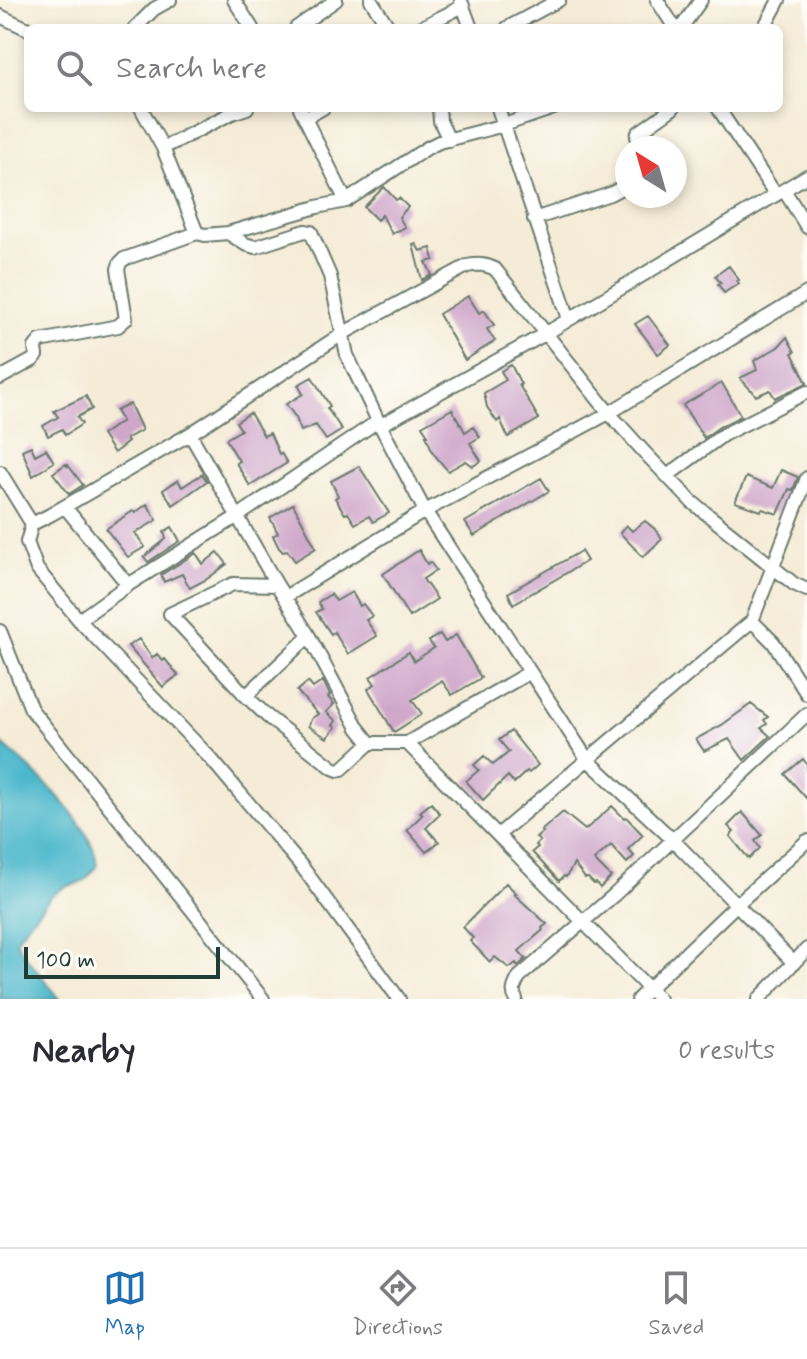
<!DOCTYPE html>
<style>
:root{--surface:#fff;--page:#f2f2f3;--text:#2b2b33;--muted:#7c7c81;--line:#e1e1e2;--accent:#1f6fb2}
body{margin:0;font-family:Mynerve,sans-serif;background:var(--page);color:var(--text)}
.compass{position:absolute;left:615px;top:136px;width:72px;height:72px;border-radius:50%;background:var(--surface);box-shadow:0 4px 12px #0003;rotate:323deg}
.scale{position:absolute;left:24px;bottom:20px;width:196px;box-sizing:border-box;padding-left:8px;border:4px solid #1f3d34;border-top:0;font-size:22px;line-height:28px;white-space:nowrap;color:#1f3d34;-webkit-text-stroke:6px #fdfcf7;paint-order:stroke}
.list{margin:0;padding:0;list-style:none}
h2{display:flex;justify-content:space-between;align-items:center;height:104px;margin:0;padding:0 32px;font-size:34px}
h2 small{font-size:26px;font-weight:400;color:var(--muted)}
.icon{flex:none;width:44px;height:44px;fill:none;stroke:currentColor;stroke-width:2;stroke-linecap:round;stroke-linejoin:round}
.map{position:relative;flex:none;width:807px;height:999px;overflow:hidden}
.search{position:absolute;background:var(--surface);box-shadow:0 4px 12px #0003;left:24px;right:24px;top:24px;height:88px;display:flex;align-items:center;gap:20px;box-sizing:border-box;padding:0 28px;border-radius:12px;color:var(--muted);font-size:30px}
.sheet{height:248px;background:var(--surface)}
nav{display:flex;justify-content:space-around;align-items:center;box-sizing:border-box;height:112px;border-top:2px solid var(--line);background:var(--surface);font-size:22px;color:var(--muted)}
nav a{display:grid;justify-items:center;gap:4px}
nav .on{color:var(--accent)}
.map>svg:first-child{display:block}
.water{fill:#4eb8cc;stroke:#367a80;stroke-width:2}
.building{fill:#cfa7cb}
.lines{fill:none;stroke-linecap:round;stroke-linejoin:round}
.minor-casing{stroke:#6a7a6d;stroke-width:16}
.minor{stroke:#fff;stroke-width:12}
</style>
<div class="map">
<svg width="807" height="999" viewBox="0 0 807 999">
<rect width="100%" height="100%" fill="#fdfcf7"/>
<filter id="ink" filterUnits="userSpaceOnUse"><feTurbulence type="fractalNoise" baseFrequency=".0125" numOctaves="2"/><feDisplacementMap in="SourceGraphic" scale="16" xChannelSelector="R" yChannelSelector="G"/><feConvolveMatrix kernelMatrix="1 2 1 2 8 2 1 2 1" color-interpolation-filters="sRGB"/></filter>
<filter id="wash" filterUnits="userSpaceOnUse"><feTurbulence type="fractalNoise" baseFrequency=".006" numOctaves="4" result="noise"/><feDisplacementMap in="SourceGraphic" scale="32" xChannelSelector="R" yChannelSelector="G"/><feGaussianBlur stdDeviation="1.8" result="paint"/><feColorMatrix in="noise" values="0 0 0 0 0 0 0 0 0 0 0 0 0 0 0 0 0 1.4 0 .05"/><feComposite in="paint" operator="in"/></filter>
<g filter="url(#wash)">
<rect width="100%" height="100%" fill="#f5ecd7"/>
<path class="water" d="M0,742c32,27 77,67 93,106 3,6 3,13 4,19l-14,15 -18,5 -14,9 -25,30 -10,15 9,15 35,43h-60z"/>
<g id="blocks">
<path class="building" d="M384,187l12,13 3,-2 9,9 -9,10 6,10 -13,7 -10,-19 -5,5 -13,-13z
M416,244l4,7 11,-3 3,12 -8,2 6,13 -10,5 -9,-35z
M729,266l10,14 -2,1 2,2 -15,10 -6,-9 3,-1 -6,-7z
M468,296l11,17 5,-3 10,15 -7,4 8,12 -30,19 -26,-46z
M648,316l22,29 -12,9 -23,-30z
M787,337l8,15 -3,1 15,30 -32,15 -5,-8 -14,6 -4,-6h-1l-11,-12 17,-8 -3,-9 24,-14z
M511,365l10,19 -2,1 20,34 -31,18 -8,-18 -3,3 -10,-15 -3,-14 22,-13 -5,-9z
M312,377l18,29 -3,2 15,22 -16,10 -10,-15 -15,6 -5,-13 -10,-14 17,-10 -5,-9z
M722,383l19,33 -22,11 -15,11 -21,-33z
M86,396l6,13 -15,8 5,7 -17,11 -3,-6 -14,7 -5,-10 15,-9 -4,-6z
M130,404l12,26 -16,9 2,3 -14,11 -12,-18 20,-14 -6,-10z
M452,409l13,23 8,-5 7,10 -10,6 11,18 -8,5 -7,-5 -18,10 -15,-18 -7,-18h2l-6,-9z
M250,413l14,23 6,-3 9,21 2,-1 6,10 -37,23 -14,-23 3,-2 -13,-22 15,-9 -5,-8z
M31,446l4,9 11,-6 8,13 -21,14 -11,-26z
M66,464l1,2 1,-1 15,20 -14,9 -16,-21z
M359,466l30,47 -16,9 -4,-6 -14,8 -7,-11 -3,1 -10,-16 3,-2 -7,-15z
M781,470l17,7 -5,13 -4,-1 -11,25 -16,-5 -1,2 -26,-9 11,-25 27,11z
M202,474l5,7 -34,24 -10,-15 15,-10 4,7z
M541,478l8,13 -75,45 -9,-14z
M147,504l10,16 -22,13 10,14 -17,10 -22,-28 27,-18 2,2z
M293,504l23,44 -21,13 -8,-11 -4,2 -4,-4 -6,-12 5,-3 -8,-15z
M645,521l11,9 6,9 -19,18 -23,-24 6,-8 6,6z
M172,527l8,14 -32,21 -4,-5 22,-18 -2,-7z
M419,550l8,14 3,-2 6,8 -13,9 14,20 -28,18 -26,-43z
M581,551l6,10 -74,43 -5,-11z
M218,552l9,12 -20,15 -17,9 -8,-14 -18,8 -3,-7 35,-22 7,11z
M352,592l8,14 3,-2 9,12 -6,4 11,16 -29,18 -14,-22 -3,2 -15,-22 6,-3 -4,-7 13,-8 5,7z
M440,634l5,8 11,-7 25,43 -29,17 -10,-14 -4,2 -26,17 10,14 -28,18 -26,-43 7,-5 -5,-7 39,-25 5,9 20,-13 -5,-7z
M139,639l13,19 5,-4 6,7 2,-2 13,16 -15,12 -35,-41z
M323,681l7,14 -2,2 6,7 -8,8 10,9 -3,4 3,2 -9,11 -19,-12 4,-8 6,-4 -21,-23 11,-9 5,6z
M751,704l17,13 -4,3 3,4 -6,4 9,8 -26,24 -15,-21 -25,12 -8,-12 26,-14z
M511,731l27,34 -9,8 -2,-2 -13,12 -6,-7 -25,24 -17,-19 13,-11 -5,-5 10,-9 9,9 16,-13 -10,-12z
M803,759l4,5v35l-22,-25z
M431,803l9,11 -14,14 13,14 -13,10 -19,-22 16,-16 -3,-2z
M612,806l12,12 2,-1 17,18 -15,14 6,7 -7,7 -16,-18 -17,15 17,17 -11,11 -4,-5 -2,1 -6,-6h-3l-11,-14 -8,13 -2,-1 -5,5 -27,-29 6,-5 -2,-2 4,-4 -4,-3 7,-6 -2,-1 22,-19 22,18z
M742,812l20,23 -7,6 5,7 -11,11 -19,-23 4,-4 -6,-6z
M506,883l11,11 -2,1 32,29 -5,4 1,2 -24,21 7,8 -8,7 -2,-3 -7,5 -14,-11 -5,5 -20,-21 3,-3 -10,-11z"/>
</g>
</g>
<g filter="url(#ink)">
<use href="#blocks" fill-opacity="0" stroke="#6a7a6d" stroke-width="2"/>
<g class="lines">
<g class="minor-casing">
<path id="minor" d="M234,0l18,28
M371,0l18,28
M657,0l18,28
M461,1l10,27
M0,16l28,13
M135,28l19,-19 16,-9
M296,28l40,-28
M420,28l43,-22
M507,28l52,-28
M681,28l20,-28
M764,28l15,-28
M141,108l22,40 34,85 8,2 23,-2 89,-26 29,-6 81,-53 12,-6 65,-17 50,-17
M300,108l46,93
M439,108l1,13 9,19
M498,108l71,211
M718,108l58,87
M305,118l18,-10
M163,148l69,-35 15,-5
M644,148l-7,-11 1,-4 35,-25
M784,190l23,37
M534,219l76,-25 17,-9
M228,233l17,11 10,3 50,-16 6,1 19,44 17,79 31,66 47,90 162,248 85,80 122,124
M0,378l33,-18 3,-4 -1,-9 5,-6 78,-15 8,-7 -8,-50 2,-6 4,-4 73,-26
M381,425l164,-91 262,-158
M190,434l87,151 32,51 -63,60
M0,472l32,52
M667,476l56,-41 84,-43
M65,507l63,78
M277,585l-44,-1 -63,30 76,82 22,21 65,51 5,2 4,-1 28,-26
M285,597l140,-86 184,-98 198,-120
M79,620l49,-35 110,-69 140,-95
M752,621l21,21 34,52
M0,631l31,78 232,290
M309,636l49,92 12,15h37l123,-71
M407,743l252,256
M498,835l254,-214 55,-143
M399,999l-96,-131 -91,-108 -133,-140 -42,-51 -10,-27 5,-18 18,-9 140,-81 152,-100 125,-68c11,-2 18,-2 28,3l114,144 37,41 46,48 102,82 13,6
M516,999c-5,-8 -1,-14 3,-22l95,-82 193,-181
M638,999l98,-94 71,-64
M759,999l48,-50"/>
</g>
<use href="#minor" class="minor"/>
</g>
</g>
</svg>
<svg class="compass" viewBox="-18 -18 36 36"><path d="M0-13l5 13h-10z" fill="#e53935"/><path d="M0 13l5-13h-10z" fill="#7c7c81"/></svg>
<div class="scale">100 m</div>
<div class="search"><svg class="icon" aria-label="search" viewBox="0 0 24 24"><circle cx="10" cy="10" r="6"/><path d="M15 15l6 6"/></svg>Search here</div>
</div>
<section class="sheet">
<h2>Nearby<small>0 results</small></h2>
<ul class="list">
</ul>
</section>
<nav>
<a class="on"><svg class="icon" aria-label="map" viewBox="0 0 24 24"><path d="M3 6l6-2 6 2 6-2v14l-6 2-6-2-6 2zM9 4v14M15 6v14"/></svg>Map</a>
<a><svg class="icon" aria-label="directions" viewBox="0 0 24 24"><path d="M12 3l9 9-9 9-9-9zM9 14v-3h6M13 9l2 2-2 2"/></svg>Directions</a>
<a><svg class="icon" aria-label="saved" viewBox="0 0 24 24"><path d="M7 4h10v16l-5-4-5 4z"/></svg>Saved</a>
</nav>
